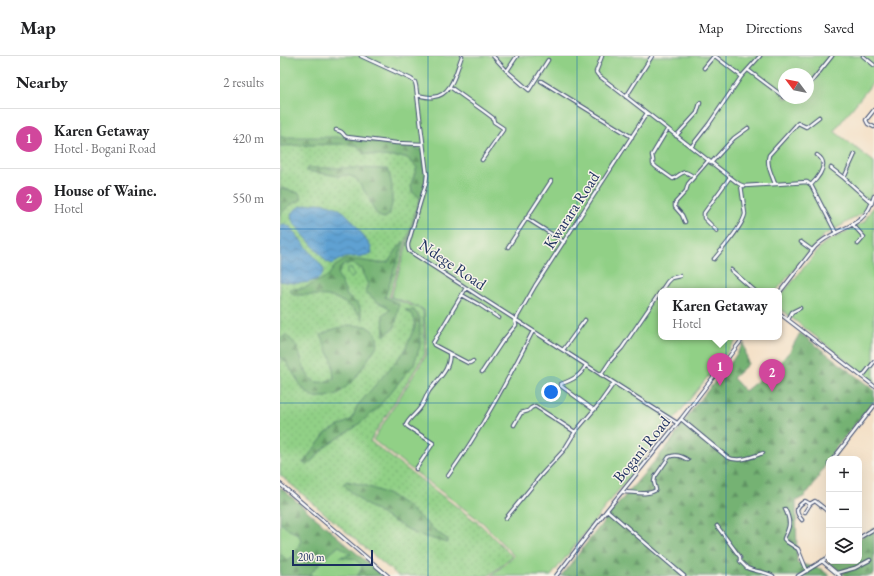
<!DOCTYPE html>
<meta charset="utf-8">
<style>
:root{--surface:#fff;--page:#f6f6f6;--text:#202124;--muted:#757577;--line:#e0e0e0;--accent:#1f6fb2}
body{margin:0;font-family:"EB Garamond",serif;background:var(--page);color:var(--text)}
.controls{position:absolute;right:12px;bottom:12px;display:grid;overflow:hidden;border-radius:8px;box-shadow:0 4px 16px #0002}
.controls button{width:36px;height:36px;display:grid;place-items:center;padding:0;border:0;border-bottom:1px solid var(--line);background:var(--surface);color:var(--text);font:20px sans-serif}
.compass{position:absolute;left:498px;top:12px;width:36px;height:36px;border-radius:50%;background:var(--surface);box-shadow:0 4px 16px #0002;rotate:302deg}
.scale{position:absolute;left:12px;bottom:10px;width:81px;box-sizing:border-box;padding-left:4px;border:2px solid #1b2f5e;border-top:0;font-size:11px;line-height:14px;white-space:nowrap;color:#1b2f5e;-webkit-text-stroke:3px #f7f3e8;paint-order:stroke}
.you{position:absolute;left:271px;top:336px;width:14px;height:14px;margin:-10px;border:3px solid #fff;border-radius:50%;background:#1a73e8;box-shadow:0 0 0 6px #1a73e833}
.badge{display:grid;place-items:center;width:26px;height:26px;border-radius:50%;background:var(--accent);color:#fff;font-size:13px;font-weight:700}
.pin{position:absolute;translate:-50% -33px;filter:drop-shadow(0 1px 2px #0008)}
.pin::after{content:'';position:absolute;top:21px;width:14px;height:12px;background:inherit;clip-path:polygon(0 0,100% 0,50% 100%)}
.popup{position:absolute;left:378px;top:232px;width:124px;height:52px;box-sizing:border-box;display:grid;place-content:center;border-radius:8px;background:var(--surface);filter:drop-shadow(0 1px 3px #0005);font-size:13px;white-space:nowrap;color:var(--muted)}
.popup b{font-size:15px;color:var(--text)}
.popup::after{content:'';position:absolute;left:50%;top:100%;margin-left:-8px;border:8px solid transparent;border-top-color:var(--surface)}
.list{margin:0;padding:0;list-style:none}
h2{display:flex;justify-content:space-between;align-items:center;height:52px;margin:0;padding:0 16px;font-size:17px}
h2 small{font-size:13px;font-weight:400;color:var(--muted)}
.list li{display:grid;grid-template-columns:26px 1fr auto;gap:12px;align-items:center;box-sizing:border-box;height:60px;padding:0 16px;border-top:1px solid var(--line)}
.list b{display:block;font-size:15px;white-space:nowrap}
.list p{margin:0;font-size:13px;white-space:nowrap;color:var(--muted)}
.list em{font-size:13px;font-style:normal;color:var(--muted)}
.icon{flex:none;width:22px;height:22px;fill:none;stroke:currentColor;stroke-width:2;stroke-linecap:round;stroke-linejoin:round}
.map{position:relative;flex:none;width:594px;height:520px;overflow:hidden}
header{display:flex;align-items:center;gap:24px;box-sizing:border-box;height:56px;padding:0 20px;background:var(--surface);border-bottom:1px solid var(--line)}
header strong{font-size:19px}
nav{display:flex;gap:22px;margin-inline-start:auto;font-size:14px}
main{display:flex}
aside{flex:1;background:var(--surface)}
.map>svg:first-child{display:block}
.grass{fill:url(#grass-dots);stroke:#568072}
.forest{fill:url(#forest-firs);stroke:#487068}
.garden{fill:#91d086;stroke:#568072;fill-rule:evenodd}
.water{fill:url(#water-waves);stroke:#3c6898}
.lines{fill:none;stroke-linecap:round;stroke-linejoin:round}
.minor-casing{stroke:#3c4a6e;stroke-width:4.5}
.minor{stroke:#fff;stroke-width:2.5}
.grid{fill:none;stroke:#1f6fb2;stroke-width:1;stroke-opacity:0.55}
.labels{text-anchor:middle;stroke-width:3;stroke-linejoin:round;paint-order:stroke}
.street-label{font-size:16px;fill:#1b2f5e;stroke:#f7f3e8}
</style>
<header>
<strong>Map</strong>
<nav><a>Map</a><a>Directions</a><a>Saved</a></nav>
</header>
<main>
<aside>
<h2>Nearby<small>2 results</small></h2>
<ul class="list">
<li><span class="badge" style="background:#d1479c">1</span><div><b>Karen Getaway</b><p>Hotel · Bogani Road</p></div><em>420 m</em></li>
<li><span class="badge" style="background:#d1479c">2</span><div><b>House of Waine.</b><p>Hotel</p></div><em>550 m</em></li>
</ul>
</aside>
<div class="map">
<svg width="594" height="520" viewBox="0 0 594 520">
<defs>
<pattern id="grass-dots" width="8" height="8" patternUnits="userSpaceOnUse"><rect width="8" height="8" fill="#91d086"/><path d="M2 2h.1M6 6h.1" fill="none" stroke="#7cb376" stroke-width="1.8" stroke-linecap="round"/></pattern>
<pattern id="forest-firs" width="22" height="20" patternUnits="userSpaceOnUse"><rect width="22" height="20" fill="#74b273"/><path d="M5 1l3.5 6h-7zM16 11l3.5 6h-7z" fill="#5e9162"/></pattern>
<pattern id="water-waves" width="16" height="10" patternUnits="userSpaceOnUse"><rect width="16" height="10" fill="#5ea1d2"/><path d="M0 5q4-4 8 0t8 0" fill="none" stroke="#4d84ae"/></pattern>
</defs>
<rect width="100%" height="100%" fill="#f7f3e8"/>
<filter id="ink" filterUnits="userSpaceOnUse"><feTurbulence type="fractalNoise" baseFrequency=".025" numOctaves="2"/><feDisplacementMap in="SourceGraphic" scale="8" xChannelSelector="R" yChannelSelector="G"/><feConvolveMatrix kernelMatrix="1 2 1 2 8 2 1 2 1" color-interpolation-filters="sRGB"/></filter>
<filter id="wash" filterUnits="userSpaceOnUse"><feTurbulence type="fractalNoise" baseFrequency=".012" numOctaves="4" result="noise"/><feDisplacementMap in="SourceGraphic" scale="16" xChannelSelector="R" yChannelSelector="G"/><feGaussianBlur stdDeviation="0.9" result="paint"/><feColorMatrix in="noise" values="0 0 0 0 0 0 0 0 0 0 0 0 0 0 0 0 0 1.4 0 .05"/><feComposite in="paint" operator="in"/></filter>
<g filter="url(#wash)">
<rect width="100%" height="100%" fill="#f4e1c8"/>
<path class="grass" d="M71,82l71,13 1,36 -34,110 34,13 2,44 -55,87 112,85 30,30 -16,14 -8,6h-90l-118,-101v-336z"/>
<path class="forest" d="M0,72l148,19 1,57 -17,-12 -1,-8 6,-17 -11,-10h-14l-28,-3 -7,-9 -17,-1 -60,2z
M27,112h45l35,1 3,7 2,11v17l-3,11 -5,3c-11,-2 -11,-14 -17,-23 -4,-6 -8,-11 -11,-17l-9,-3 -9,1 -32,-5z
M2,132l17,5 2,3v4c-10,4 -14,7 -21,15v-26z
M124,185l-19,56 14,7 -4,23 -11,9 -1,-22 7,-4 -4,-4 -9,-4 -12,-11 3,-6 -7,-16 -7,-5h-10l-3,4 -3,7 9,21 12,9 4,15c-8,-11 -21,-21 -35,-24 -11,-1 -24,-1 -35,-1l-4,-6 15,-1 24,-12 7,-10 10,-6h14l19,3 10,-1 10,-14z
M125,254h9l6,8v28l-6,18 -38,46 -22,18 -29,19 -17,18 -5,-2 23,-30 26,-14 5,-13 47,-54 11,-26 -2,-11z
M68,269l18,1 10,7 2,11 -23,35 -17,15 -12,3h-13l-10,-8 -16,-26 -7,-6v-18l6,-4c3,4 9,7 11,12 8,18 8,46 37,31l-2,-18 -6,-12 -5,-13 10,-5z
M520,277l74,57v11l-40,49 -18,31 -11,15 -9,5 1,62 24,6 9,7h-269l46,-59 64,-75 23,-35 38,-46 12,-18 4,21 -15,14 12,13 11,-9 16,-10 18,-21z
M67,425l20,5 25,10 16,11 25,22 14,10v4l-31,-9 -30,-17 -21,-13 -17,-15 -5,-5z
M0,431l103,89h-26l4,-6 -24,-13 2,-11 -13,11 -15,16v3h-31v-23l14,3 3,-8 1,-14 -9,-4 -7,-6 -2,-1z
M594,472v46l-5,2h-23l-18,-14 31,-1v-22z"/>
<path class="garden" d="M0,0h594v25l-40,50 40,31v19l-3,15 -8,17 -40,23 -47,55h-115v46h78l-188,239h-60l23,-20 -31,-33 -110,-83 54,-86 -3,-44 -15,-7 -18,-6 35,-116 -4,-31 -71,-13h-71zM504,18h24v24h-24z
M594,149v177l-95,-74v-10l44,-54 41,-22z
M68,212h3l3,7 -2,3h-2l-3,-5v-4z
M0,467l2,1 7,6 9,4 3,6 -7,16 -7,4 -7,-7z
M59,490l12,8 -12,3 16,2 7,7 -1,4 -4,6h-46v-3l15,-16z"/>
<path class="water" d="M37,147l10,1 9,3 8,5 8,8 19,27 1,6c-13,7 -28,0 -39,11l-6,-2 -27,-31 -8,-11 -1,-6c6,-9 16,-9 26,-11z
M2,168h3l5,3 31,38 3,5c-3,16 -32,14 -44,11v-53z"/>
</g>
<g filter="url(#ink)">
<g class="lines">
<g class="minor-casing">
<path id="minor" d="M81,0l50,23 4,3 1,4 11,89 -1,8 -18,61v3l1,4 177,114 91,58
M213,0l14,15 10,-15
M322,0l-6,16 2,3 141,109 5,2 63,-4 4,3 25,48
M583,0l11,9
M424,12l10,-12
M468,14l36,27
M227,15l22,19 19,-30
M461,21l19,-21
M261,25l91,56
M528,30l24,-30
M170,31l35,25 8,6 1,4 9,6v2l-21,30
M137,39c5,1 11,3 16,2 19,-1 23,-26 29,-41
M346,41l26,-41
M594,54l-8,10 2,4 6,3
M56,74c5,1 6,2 9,6l2,1 49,6 27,1
M387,74l-15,25 1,5v4l3,3 17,12c11,-7 10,-10 21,-2l14,-16
M396,80l21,-23 3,-10
M411,91l18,-23 32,-47v-1l-26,-20
M431,107l23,-25 14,-10
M551,112l13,10 28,25
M564,122l11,-24
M495,128c-3,-9 -9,-19 -6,-29l29,-32 8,4 13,-10
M531,129c5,-5 12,-14 12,-21 0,-4 -3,-7 -6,-9
M246,162l38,24
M405,166l-3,-7 -7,-8v-4l11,-12 2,-7 6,-7
M573,169l11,12 -6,7
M437,175l-13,-13v-5l26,-36
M521,186l11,8
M228,191l43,-66
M434,203c8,-10 29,-33 31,-45l-4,-29
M451,214l24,21
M499,237l36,-46c21,-22 50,-16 59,-51
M182,239l16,9 21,14
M499,257l47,36 48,37
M508,264l4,-8 8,-4
M283,294l22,-30
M169,297l19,10h2l3,-2
M306,309c-5,11 -14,15 -25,19v2l33,24
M202,316l20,-30 14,-17 -1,-4 20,-35 112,-173
M321,319l10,-15 11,-12 45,-66 4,-4 9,-2
M582,321l12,-15
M401,363l46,38c11,6 25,0 36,-4
M295,376l24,-28 15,-21
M553,403l41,-53
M549,408v-1
M136,413l16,-24 1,-2 -25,-16 -2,-2c3,-7 10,-11 14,-17 4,-5 6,-12 9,-17 8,-11 23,-23 20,-38l-15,-8 -1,-2 33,-55
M168,420c33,-46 59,-95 85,-145
M0,428l108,92
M343,436c10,0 24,4 33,-2l-2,-8 1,-5 14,-20c6,-3 13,-1 19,3
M505,453c3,6 6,13 3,20 -1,4 -3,6 -4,10l3,3 11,7 9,22
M327,454l77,66
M525,456l5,-8 5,-3 10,8 4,4
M226,462l36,-44 22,-24 11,-18 -40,-26 -4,2 -3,3 -7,2 -7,12
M522,464c-7,-8 -7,-13 3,-19l2,1 3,2
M437,470l23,31v4c2,2 5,5 7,7 8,4 18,3 26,8
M579,482l15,-9
M542,505l18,15
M557,517l18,-5 15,-8
M276,520l51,-66 74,-91 63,-82
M518,520l31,-19"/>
</g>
<use href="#minor" class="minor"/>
</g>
</g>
<path class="grid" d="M148,0v520M297,0v520M446,0v520M0,173h594M0,347h594"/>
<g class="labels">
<g class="street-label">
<text transform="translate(291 154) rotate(-57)" y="6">Kwarara Road</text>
<text transform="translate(173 208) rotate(34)" y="6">Ndege Road</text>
<text transform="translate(361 393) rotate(-51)" y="6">Bogani Road</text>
</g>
</g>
</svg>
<div class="controls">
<button>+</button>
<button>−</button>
<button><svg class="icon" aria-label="layers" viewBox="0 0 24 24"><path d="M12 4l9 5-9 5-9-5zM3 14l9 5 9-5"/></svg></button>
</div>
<svg class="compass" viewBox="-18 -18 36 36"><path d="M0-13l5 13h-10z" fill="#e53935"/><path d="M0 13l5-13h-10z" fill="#757577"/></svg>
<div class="scale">200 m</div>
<div class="you"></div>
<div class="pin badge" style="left:440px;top:330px;background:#d1479c">1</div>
<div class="popup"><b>Karen Getaway</b>Hotel</div>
<div class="pin badge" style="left:492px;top:336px;background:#d1479c">2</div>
</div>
</main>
